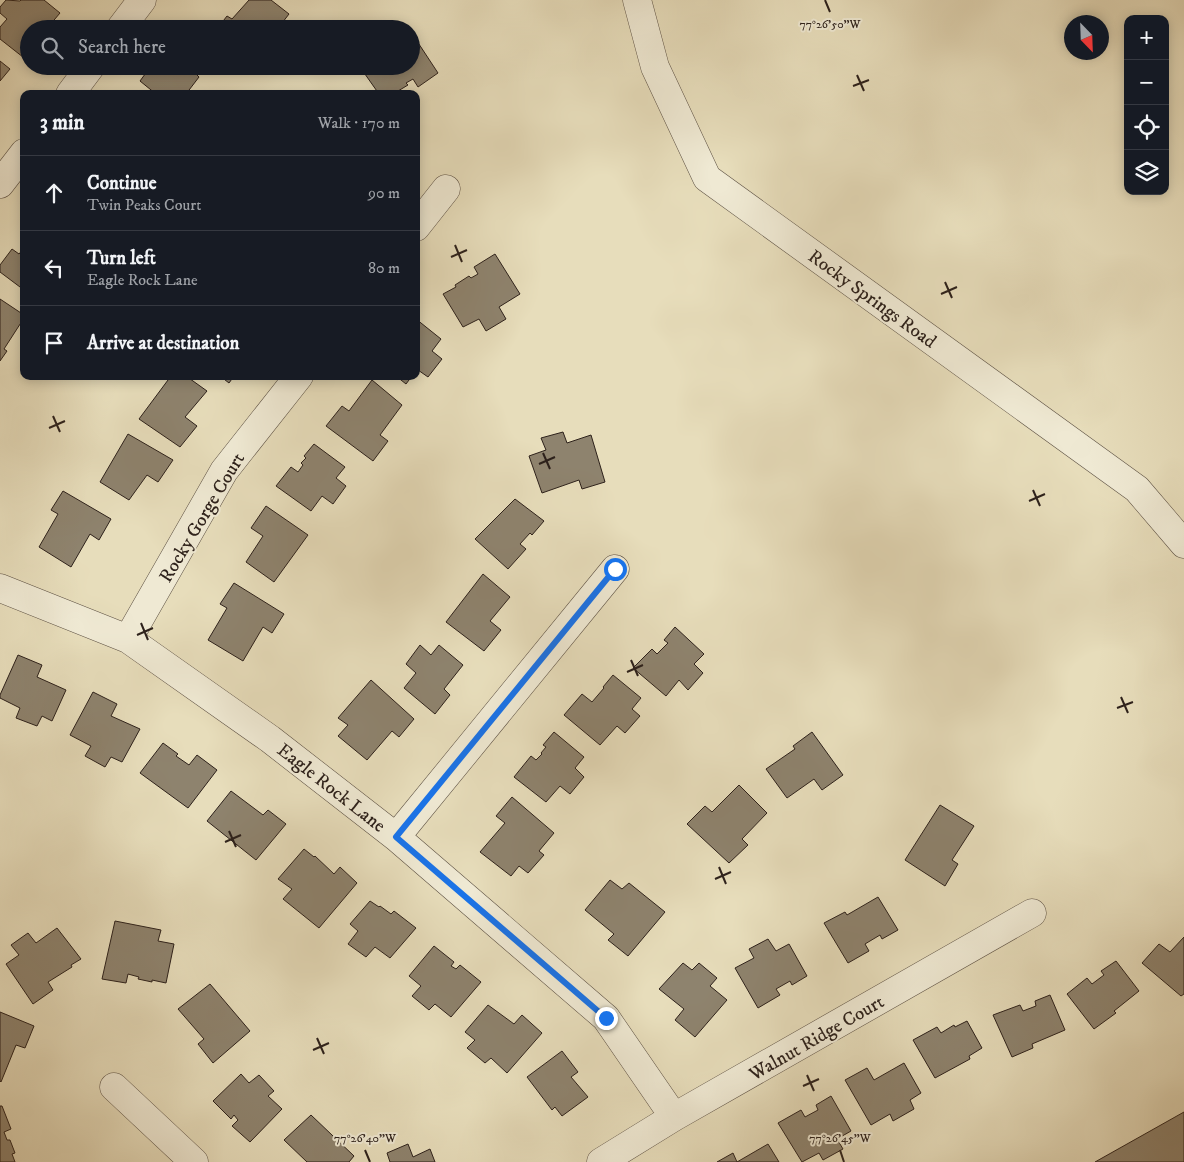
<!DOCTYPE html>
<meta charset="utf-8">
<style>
:root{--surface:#171b24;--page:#20242c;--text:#f1f3f6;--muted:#9ea1a6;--line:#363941}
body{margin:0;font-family:"IM FELL DW Pica",serif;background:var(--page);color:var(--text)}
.controls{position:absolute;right:15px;top:15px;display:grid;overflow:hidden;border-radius:10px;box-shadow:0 2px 12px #0003}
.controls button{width:45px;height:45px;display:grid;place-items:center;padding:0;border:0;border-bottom:1px solid var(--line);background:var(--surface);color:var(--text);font:25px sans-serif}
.compass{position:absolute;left:1064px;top:15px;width:45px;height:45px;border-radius:50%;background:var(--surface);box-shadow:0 2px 12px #0003;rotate:157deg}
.stop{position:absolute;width:15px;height:15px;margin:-11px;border:4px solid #1a73e8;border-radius:50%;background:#fff}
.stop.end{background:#1a73e8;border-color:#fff;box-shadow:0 1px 5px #0008}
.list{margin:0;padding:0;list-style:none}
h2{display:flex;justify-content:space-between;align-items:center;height:65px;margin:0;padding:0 20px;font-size:21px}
h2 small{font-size:16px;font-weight:400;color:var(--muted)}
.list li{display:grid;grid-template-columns:32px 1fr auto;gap:15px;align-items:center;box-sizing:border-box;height:75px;padding:0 20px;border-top:1px solid var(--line)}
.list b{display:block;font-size:19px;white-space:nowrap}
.list p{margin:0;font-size:16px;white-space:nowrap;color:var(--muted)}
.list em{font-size:16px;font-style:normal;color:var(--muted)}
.icon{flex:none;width:28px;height:28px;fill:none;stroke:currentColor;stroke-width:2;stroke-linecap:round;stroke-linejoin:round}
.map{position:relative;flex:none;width:1184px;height:1162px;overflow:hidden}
.search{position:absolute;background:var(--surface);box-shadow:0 2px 12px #0003;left:20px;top:20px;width:400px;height:55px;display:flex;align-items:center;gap:12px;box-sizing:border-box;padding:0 18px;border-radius:28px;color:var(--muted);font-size:19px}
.panel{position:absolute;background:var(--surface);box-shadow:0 2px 12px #0003;left:20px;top:90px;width:400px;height:290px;border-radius:10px}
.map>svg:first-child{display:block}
.building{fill:#8e836e;stroke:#2d211b}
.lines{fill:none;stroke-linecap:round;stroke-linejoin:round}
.minor-casing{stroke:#5c5043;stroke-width:29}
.minor{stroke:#efe9d3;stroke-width:28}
.route{stroke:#1a73e8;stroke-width:6}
.ticks{fill:none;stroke:#2d211b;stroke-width:2}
.labels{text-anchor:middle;stroke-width:4;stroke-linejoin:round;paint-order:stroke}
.street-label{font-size:19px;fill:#2d211b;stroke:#efe9d3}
.ticks-label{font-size:12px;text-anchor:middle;fill:#2d211b;stroke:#efe9d3;stroke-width:4;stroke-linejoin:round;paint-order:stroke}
</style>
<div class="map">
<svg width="1184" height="1162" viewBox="0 0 1184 1162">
<rect width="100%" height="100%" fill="#e7ddbb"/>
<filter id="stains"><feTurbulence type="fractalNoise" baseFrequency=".004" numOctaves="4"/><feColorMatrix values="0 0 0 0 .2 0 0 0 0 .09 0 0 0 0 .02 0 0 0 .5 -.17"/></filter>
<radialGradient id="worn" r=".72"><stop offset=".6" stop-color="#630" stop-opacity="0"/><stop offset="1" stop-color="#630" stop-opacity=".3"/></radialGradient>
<path class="building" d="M6,0l14,1 1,-1h23l16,13 -11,13 -3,-2 -4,5h-13l-1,32 -28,-22v-12l7,-8 -7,-6v-6z
M249,0h22l18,14 -10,13 2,2h-64l10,-13 5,3z
M411,32l27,41 -20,14 -5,-8 -7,4 2,2 -15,9 -1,-2 -3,2h-10l-19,-27 51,-1z
M0,61l10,8 -10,12z
M151,66h50l-5,8 3,3 -13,17h-30l-16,-13z
M24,248v42l-24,-18v-7l12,-16 7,5z
M495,254l25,40 -21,13 7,12 -20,12 -7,-12 -16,8 -20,-33 13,-7 -1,-2 14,-9 2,2 7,-4 -4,-7z
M0,299l24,16v3l-20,31 3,2 -7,10z
M416,319l25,20 -9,12 10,8 -14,18 -10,-7 -2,2z
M171,376h15l21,15 -22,26 12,9 -17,21 -41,-28z
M220,376h14l-5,7z
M396,376h16l-6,8z
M372,380l30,25 -22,30 8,6 -15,20 -47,-35 16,-20 7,5z
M563,432l4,11 24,-8 14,47 -23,7 -3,-9 -37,13 -13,-37 17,-6 -5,-12z
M128,434l45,26 -15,22 -11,-7 -18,25 -29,-18z
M314,444l31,23 -9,11 10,8 -13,18 -11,-8 -11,15 -35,-25 15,-19 7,5 5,-7 -2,-2 5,-5 -2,-2z
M63,491l48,28 -12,21 -9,-6 -19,33 -32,-20 19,-33 -7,-4z
M515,499l29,22 -12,14 -2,-2 -10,11 6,5 -18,20 -33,-30z
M266,506l42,29 -34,47 -28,-20 17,-26 -12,-8z
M483,574l27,23 -20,24 11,9 -17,21 -38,-29z
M234,583l50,31 -12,19 -9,-6 -20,34 -35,-21 19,-32 -7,-4z
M675,627l29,27 -10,10 9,9 -15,17 -9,-10 -13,16 -33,-28 19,-19 5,5 11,-11 -4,-3z
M420,645l11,10 8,-10 24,20 -19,24 6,6 -15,19 -31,-26 12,-15 -10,-9z
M18,655l24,10 -5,12 29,13 -14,31 -10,-5 -5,10 -21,-8 4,-10 -20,-10v-3z
M613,675l28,23 -9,11 8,7 -15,17 -8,-7 -17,19 -36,-30 18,-21 10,8 12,-14 -1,-1z
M371,680l43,39 -15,18 -7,-6 -25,29 -29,-24 10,-11 -10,-7z
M93,692l24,12 -6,12 29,13 -18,33 -11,-5 -6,10 -20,-11 6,-10 -21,-11z
M554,732l30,25 -9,11 9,9 -14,17 -10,-8 -14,16 -32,-25 17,-21 5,4 6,-6 -1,-1 5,-6 -3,-2z
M812,732l31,43 -21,15 -8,-11 -27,19 -21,-29 29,-20 -2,-3z
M163,743l15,11 -2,2 13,9 8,-10 20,15 -29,38 -48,-35z
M739,785l28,28 -25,26 6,6 -19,18 -42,-39 18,-18 7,6z
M231,791l32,24 5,-5 18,14 -30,36 -49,-39z
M512,797l42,36 -15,18 5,4 -16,18 -9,-7 -8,10 -31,-24 25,-29 -9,-7z
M940,805l34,21 -22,34 6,4 -13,22 -40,-26z
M304,849l10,8 1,-1 19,18 6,-7 17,16 -38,45 -36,-29 9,-10 -14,-10z
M610,880l12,9 7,-6 36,29 -37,44 -20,-16 6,-6 -29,-24z
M878,897l20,33 -16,9 -2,-4 -15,9 4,7 -21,12 -24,-40 21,-11 2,3z
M370,901l9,6 1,-1 11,8 3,-3 22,17 -26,30 -15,-11 -9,10 -18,-13 10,-13 -8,-7z
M115,921l46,9 -3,11 16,3 -8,39 -14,-3v2l-14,-3 1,-2 -11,-3 -2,9 -24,-4z
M57,928l24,31 -10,6 1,2 -24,15 5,8 -20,14 -27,-40 13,-9 -8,-10 17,-12 8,10z
M1184,937v57l-3,2 -39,-33 17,-19 11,8z
M768,939l8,12 13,-7 18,32 -15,9 -2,-4 -14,8 4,6 -22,13 -23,-40 19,-10 -5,-9z
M434,946l20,16 -3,4 5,3 4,-4 21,17 -30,35 -16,-13 -6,6 -17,-14 9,-10 -12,-10z
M1116,961l23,30 -25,20 2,2 -22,16 -27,-35 20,-16 5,6 12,-9 -3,-4z
M683,963l9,7 7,-7 18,15 -7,8 17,14 -32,37 -20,-17 9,-11 -25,-20z
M210,984l40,47 -37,32 -15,-19 6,-5 -26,-30z
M1050,995l15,35 -33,14 1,4 -21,9 -19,-42 27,-10 3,6 13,-5 -1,-5z
M488,1005l26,19 8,-9 20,18 -35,40 -16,-15 -6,5 -18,-15 8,-8 -10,-8z
M0,1012l34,14 -9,22 -9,-3 -15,37 -1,-1z
M967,1021l15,27 -13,8 1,3 -35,19 -22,-38 24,-13 4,6 13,-8 1,2z
M562,1051l16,21 -7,5 17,20 -26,19 -7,-9 -3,3 -25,-33z
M904,1063l17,30 -11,7 4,9 -21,12 -3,-7 -19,11 -26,-45 22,-12 7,12z
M241,1074l8,9 10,-8 15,16 -6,5 14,13 -32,33 -18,-16 6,-6 -4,-5 -3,4 -18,-18z
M831,1096l20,35 -14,8 6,10 -20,11 -4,-7 -17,9 -24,-39 23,-13 4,7 13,-7 -2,-5z
M0,1106h2l9,23 -7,3 3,8h3l5,13 -3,1 3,8h-15z
M1184,1112v50h-89z
M311,1115l43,41 -5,6h-42l-23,-22z
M408,1144l5,13 17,-8 5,13h-45l-3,-9z
M768,1144l11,18h-62l16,-9 4,9z"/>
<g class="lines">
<g class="minor-casing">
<path id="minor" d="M637,0l18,67 52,111 430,311 47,55
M120,29l22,-29
M70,94l21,-28
M0,184l24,-31
M416,227l30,-38
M0,588l128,51 142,100 126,98 210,181 68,99
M128,639l96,-168 75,-95
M396,837l219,-268
M114,1087l80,75
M601,1162l73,-45 358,-204"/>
</g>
<use href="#minor" class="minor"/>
</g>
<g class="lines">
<path class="route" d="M606,1018l-210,-181 219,-268"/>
</g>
<path class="ticks" d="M825,0l5,12M857,75l7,16M853,86l16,-6M455,245l7,17M451,257l16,-7M945,282l7,16M941,294l16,-7M53,416l7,16M49,428l16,-7M543,453l7,16M539,464l16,-7M1033,490l7,16M1029,501l16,-7M141,623l7,17M137,635l16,-7M631,660l7,16M627,672l16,-7M1121,697l7,16M1117,708l16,-6M229,831l7,16M225,842l16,-7M719,867l7,17M715,879l16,-7M317,1038l7,16M313,1050l16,-7M807,1075l7,16M803,1086l16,-7M365,1150l5,12M840,1150l4,12"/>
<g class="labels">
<g class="street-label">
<text transform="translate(873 298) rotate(36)" y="7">Rocky Springs Road</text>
<text transform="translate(201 517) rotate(-59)" y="7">Rocky Gorge Court</text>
<text transform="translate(332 787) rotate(38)" y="7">Eagle Rock Lane</text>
<text transform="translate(816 1037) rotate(-30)" y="7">Walnut Ridge Court</text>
</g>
</g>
<g class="ticks-label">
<text x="830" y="28">77°26'50"W</text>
<text x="365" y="1142">77°26'40"W</text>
<text x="840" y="1142">77°26'45"W</text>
</g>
<rect width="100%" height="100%" filter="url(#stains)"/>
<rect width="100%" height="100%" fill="url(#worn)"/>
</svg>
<div class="controls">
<button>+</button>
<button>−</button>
<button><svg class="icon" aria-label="locate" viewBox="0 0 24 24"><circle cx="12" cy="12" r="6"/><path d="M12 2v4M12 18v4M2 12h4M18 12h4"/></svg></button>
<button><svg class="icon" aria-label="layers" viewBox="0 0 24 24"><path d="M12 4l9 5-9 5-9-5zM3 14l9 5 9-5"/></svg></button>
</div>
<svg class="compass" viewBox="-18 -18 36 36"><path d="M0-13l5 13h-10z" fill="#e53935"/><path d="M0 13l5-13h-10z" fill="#9ea1a6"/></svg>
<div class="stop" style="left:615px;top:569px"></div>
<div class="stop end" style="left:606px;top:1018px"></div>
<div class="search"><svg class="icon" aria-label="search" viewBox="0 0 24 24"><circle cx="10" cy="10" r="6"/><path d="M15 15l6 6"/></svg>Search here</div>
<section class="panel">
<h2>3 min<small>Walk · 170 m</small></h2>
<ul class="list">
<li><svg class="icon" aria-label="ahead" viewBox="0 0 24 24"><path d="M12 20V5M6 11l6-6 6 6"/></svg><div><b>Continue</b><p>Twin Peaks Court</p></div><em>90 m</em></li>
<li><svg class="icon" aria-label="left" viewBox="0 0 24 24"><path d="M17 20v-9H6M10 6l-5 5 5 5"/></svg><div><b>Turn left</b><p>Eagle Rock Lane</p></div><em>80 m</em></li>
<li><svg class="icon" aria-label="arrive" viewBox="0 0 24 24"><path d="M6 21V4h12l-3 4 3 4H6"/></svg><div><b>Arrive at destination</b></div></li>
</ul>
</section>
</div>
